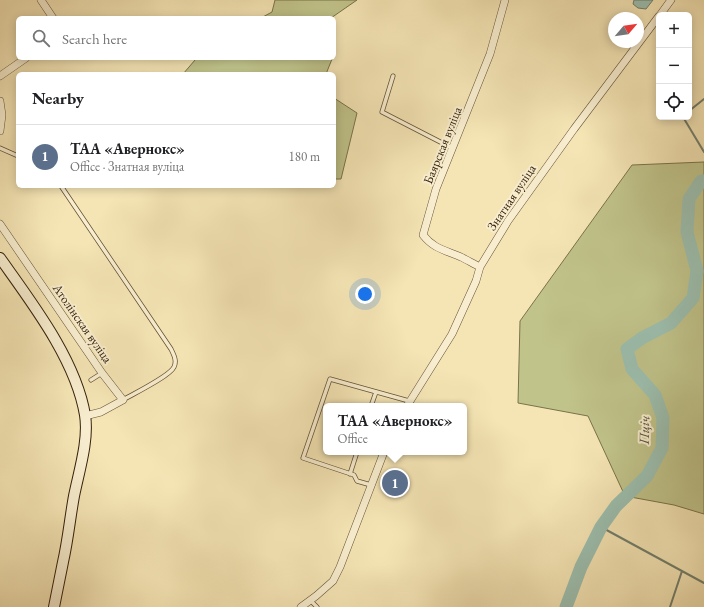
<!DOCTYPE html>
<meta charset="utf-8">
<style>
:root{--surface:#fff;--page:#f6f6f6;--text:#202124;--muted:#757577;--line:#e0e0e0;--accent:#8f2418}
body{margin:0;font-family:"EB Garamond",serif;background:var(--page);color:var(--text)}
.controls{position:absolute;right:12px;top:12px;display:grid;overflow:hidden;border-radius:6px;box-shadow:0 2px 10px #0003}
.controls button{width:36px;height:36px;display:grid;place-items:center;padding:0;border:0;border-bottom:1px solid var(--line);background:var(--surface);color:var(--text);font:20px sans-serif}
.compass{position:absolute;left:608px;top:12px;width:36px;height:36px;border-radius:50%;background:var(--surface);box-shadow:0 2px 10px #0003;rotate:61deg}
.you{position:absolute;left:365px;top:294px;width:14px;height:14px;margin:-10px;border:3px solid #fff;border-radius:50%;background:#1a73e8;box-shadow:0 0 0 6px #1a73e833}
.badge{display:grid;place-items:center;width:26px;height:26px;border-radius:50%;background:var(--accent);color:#fff;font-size:13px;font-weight:700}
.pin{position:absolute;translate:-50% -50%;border:2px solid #fff;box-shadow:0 1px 4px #0006}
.popup{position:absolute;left:323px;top:403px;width:144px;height:52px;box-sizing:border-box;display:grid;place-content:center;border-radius:6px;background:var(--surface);filter:drop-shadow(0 1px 3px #0005);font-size:13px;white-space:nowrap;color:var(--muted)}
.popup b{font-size:15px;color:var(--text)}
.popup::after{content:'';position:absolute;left:50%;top:100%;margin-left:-8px;border:8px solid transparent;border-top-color:var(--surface)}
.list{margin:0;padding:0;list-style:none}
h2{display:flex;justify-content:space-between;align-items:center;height:52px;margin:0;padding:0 16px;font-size:17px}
h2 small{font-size:13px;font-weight:400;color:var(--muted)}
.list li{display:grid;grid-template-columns:26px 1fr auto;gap:12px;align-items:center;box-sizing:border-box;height:64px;padding:0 16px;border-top:1px solid var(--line)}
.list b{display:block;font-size:15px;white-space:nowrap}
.list p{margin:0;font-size:13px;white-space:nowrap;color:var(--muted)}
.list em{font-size:13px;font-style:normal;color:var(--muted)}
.icon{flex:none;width:22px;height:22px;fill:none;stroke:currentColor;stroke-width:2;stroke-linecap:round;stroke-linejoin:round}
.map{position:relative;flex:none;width:704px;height:607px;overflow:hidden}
.search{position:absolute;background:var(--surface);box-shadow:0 2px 10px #0003;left:16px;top:16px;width:320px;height:44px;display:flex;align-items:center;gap:10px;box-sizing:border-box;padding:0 14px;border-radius:6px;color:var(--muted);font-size:15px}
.panel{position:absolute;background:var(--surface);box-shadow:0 2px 10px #0003;left:16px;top:72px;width:320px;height:116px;border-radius:6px}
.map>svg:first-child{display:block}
.green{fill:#c0c38a;stroke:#7a724a}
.water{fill:#9cbfaf;stroke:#727f6d}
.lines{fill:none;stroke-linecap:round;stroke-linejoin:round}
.stream{stroke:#727f6d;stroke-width:2}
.river{stroke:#9cbfaf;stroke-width:13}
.lane-casing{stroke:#645136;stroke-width:5}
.street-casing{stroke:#645136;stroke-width:8}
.secondary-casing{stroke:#34200b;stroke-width:12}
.lane{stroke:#f8eecf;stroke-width:3.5}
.street{stroke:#f8eecf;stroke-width:7}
.secondary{stroke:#f8eecf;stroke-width:10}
.labels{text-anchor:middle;stroke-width:4;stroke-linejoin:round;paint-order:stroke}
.street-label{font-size:13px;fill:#34200b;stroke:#f8eecf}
.water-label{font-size:14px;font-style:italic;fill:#53503c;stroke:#f8eecf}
</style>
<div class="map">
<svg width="704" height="607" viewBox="0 0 704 607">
<rect width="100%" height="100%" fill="#f5e5b5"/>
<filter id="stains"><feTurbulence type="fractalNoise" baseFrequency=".005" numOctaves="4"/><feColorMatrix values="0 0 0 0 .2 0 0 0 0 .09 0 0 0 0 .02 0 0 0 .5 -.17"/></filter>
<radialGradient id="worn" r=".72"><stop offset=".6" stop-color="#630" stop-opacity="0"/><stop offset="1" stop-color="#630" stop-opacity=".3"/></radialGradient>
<path class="green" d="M275,0h82l-26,18h-70l11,-6z
M193,58h139v1l-6,15h-143l12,-14z
M334,98l23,15 -16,66h-7z
M704,162v352l-30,-9 -49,-9 -37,-80 -70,-13 2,-82 112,-156z"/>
<path class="water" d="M634,0h19l-7,9 -8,-1 -5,-4z"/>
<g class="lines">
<path class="stream" d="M689,111l15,-12
M683,117l21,35
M601,527l103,56
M670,607l12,-36"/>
<path class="river" d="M566,607l15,-40 20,-40 15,-21 31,-30 15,-28 1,-30 -8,-23 -23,-26 -5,-20 15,-11 29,-15 22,-25 4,-27 -10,-39 2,-33 12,-18h3"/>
<g class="lane-casing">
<path id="lane" d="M393,76l-11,36 70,36
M0,148l18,8
M61,186l110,163c3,6 6,12 3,18 -4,9 -41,27 -51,33
M91,380l11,-7
M371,406l5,-14
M350,474l7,-22
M371,485l-14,-4 -3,-6 -51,-17 27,-79 79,22
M310,600l7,7"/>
</g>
<g class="street-casing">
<path id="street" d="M41,0l12,18
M660,15l11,-15
M0,76l26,-18
M0,101l2,14 -2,16
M0,224l102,149 21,27 -22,12 -16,4
M480,267c-6,-3 -13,-7 -19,-10 -16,-7 -27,-8 -38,-22l13,-46 54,-135 15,-54
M407,406l45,-72 24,-53 4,-14 28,-46 66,-92 85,-113
M301,607l15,-11 17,-15 7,-14 44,-115"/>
</g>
<g class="secondary-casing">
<path id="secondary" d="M0,258c32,45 76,102 85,157 4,25 -6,56 -11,81 -4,22 -6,44 -11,66 -3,15 -6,30 -9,45"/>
</g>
<use href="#lane" class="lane"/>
<use href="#street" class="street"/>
<use href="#secondary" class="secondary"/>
</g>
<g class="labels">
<g class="street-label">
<text transform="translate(442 145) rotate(-68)" y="5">Баярская вуліца</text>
<text transform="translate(511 197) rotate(-56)" y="5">Знатная вуліца</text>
<text transform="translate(83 323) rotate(55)" y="5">Атолінская вуліца</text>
</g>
<g class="water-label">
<text transform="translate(644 430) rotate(-89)" y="5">Пціч</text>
</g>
</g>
<rect width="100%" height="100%" filter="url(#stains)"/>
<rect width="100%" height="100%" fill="url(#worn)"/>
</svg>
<div class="controls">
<button>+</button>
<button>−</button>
<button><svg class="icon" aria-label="locate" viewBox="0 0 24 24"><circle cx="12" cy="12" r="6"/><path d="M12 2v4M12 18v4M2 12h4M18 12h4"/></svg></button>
</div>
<svg class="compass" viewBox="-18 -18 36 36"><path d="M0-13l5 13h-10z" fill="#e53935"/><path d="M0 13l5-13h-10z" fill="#757577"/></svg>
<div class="you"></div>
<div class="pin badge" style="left:395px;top:483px;background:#5c6f8a">1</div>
<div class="popup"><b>ТАА «Авернокс»</b>Office</div>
<div class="search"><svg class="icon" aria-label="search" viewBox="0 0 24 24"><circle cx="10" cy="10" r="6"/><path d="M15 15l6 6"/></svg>Search here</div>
<section class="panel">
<h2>Nearby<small></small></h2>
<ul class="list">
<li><span class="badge" style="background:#5c6f8a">1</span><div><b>ТАА «Авернокс»</b><p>Office · Знатная вуліца</p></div><em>180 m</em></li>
</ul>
</section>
</div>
